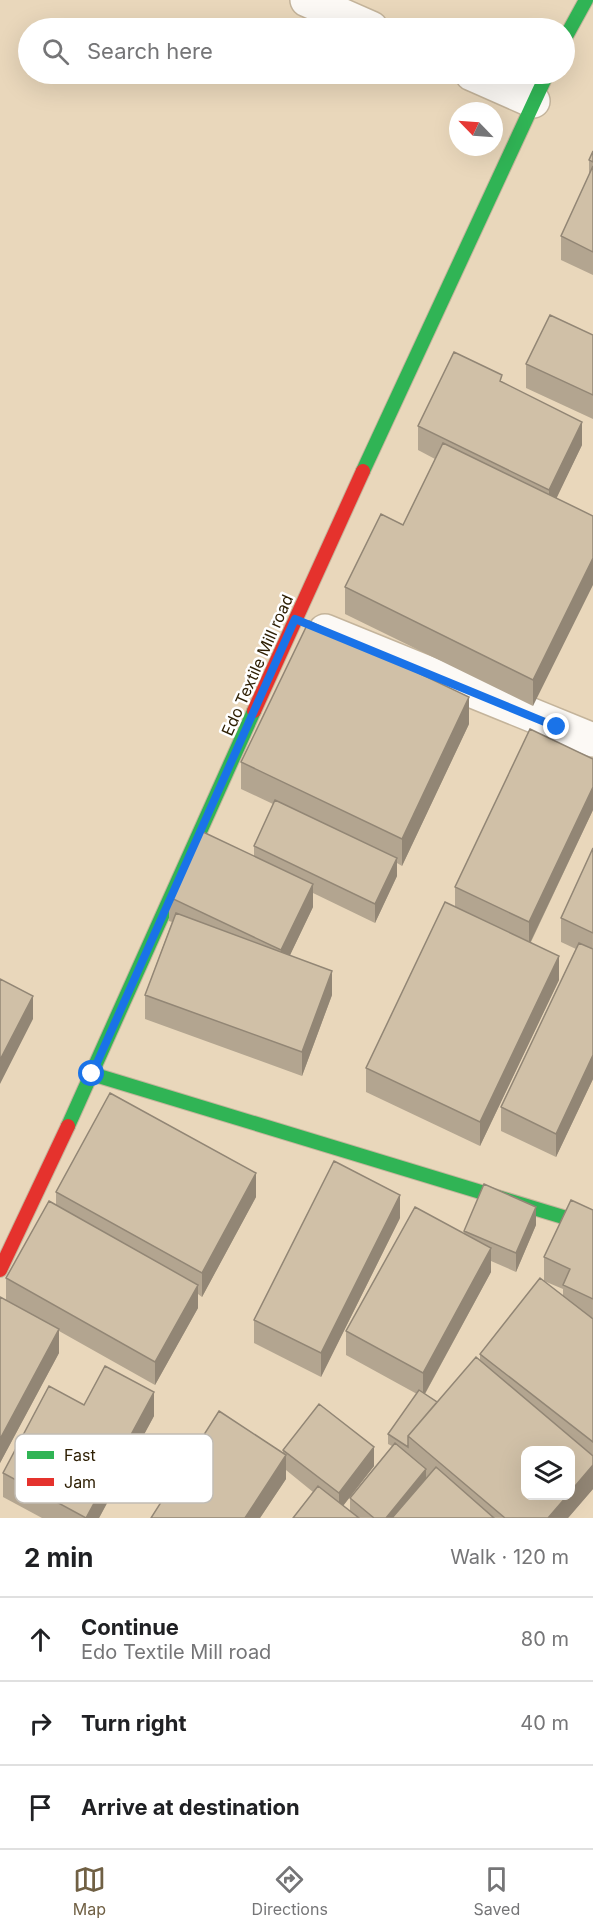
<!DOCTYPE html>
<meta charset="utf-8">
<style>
:root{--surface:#fff;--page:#f2f2f2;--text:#202124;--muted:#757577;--line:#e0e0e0;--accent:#706044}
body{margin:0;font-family:Inter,sans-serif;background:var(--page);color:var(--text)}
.controls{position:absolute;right:18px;bottom:18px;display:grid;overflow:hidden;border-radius:12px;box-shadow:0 6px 24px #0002}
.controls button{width:54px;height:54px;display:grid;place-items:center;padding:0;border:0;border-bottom:2px solid var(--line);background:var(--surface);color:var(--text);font:30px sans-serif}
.compass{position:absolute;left:449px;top:102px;width:54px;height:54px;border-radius:50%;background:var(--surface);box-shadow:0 6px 24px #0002;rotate:295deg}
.stop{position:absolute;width:18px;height:18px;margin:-14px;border:4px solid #1a73e8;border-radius:50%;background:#fff}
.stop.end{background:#1a73e8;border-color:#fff;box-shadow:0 2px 6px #0008}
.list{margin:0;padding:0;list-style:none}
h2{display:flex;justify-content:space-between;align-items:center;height:78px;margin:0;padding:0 24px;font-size:26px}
h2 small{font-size:20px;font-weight:400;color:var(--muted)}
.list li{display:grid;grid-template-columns:39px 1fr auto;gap:18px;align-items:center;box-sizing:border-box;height:84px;padding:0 24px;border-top:2px solid var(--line)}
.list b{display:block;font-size:22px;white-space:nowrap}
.list p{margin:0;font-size:20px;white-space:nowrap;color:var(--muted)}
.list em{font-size:20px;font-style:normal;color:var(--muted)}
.icon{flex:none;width:33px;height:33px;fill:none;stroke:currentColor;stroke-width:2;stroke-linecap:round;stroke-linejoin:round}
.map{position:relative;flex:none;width:593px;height:1518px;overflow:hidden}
.search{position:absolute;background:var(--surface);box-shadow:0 6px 24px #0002;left:18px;right:18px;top:18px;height:66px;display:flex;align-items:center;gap:15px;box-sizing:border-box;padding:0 21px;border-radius:33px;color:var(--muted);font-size:22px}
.sheet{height:330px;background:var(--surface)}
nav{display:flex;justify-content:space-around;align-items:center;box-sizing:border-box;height:84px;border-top:2px solid var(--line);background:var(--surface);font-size:16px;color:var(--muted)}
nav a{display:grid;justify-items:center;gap:3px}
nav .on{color:var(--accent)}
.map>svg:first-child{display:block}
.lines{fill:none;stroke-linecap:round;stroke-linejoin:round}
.street-casing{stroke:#c4b49b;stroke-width:36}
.fast-casing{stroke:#c4b49b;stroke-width:16}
.jam-casing{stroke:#c4b49b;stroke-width:16}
.street{stroke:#fcf9f5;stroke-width:33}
.fast{stroke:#30b455;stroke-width:14}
.jam{stroke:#e5322d;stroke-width:14}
.wall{fill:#b3a590}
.shaded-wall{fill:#928675}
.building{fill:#d0c0a7;stroke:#928675;stroke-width:1.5}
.route{stroke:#1a73e8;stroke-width:8}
.labels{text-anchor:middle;stroke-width:5;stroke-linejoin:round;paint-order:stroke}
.street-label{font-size:16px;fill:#2f2004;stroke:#fff}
.key{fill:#fff;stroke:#c1bcb4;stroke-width:1.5}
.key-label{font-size:16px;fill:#2f2004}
</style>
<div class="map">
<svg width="593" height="1518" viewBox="0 0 593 1518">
<rect width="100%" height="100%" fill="#e9d7bb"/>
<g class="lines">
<g class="street-casing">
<path id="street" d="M307,0l64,28
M472,74l61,27
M325,631l268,109"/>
</g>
<g class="fast-casing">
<path id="fast" d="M564,40l22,-40
M363,471l184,-397
M92,1074l501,152
M68,1126l186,-415"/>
</g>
<g class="jam-casing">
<path id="jam" d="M254,711l109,-240
M0,1270l68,-144"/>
</g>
<use href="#street" class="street"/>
<use href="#fast" class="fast"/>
<use href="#jam" class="jam"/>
</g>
<path class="wall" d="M593,151v124l-32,-15v-24l28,-60v-16z
M593,335v84l-67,-31v-24z
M502,382l80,63 -26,53 -23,208 -188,-92v-27l58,-62 32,-66 -17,-9v-24z
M469,724l-67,142 -5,-3v13l-22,47 -62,-30v14l-23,48 42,40 -30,81 -157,-57v-24l27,-73 -3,-1v-24l85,-41v-10l19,-42 -32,-15v-27z
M593,810l-62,132 28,38 -79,166 -114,-54v-24l89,-162v-19z
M593,848v231l-37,78 -55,-26v-24l75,-158 -15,-7v-24z
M56,1192l200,5 -54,100 -4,-3v14l-43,77 -96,-54v22l-59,110v-166l6,3v-22l50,-74z
M593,1210v279l-25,29h-275l20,-26 -27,-22v9l-26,39h-109l132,-65v-3l91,16 -31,40 7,5v-13l42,-52 -4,-2v-10l29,-40 -71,-39v-24l118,-98v-2l72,-6 -20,47 -25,-11v11l-66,122 12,8 43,-41v-7l83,-59v-6l-19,-8v-24z
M400,1218l-79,159 -67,-34v-23z
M84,1405l70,11 -55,102h-57l-39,-21v-24z"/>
<path class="shaded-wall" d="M582,422v23l-33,69v-24z
M593,558v27l-60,121v-26z
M469,697v27l-67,142v-27z
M593,787v23l-64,135v-23z
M397,858v18l-22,47v-19z
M313,884v23l-32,67v-24z
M559,956v24l-79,166v-24z
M332,971v24l-30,81v-24z
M33,996v23l-33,65v-24z
M593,1055v24l-37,78v-23z
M256,1173v24l-54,100v-24z
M400,1195v23l-79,159v-24z
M536,1207v18l-20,47v-19z
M491,1248v24l-68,125v-24z
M198,1285v23l-43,77v-23z
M59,1329v24l-59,110v-24z
M154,1392v24l-55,102h-13z
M374,1447v19l-35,45v-18z
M286,1455v24l-26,39h-15z
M593,1465v24l-25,29h-20l19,-22h3v-4z
M426,1469v18l-25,31h-15z"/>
<path class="building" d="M593,151v11l-4,-2z
M593,166v86l-32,-16z
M550,315l43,20v60l-67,-31z
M454,352l48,23 -2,6 82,41 -33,68 -131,-64z
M443,443l150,73v42l-60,122 -188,-93 36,-73 22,11z
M309,621l160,76 -67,142 -161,-77z
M530,729l63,30v28l-64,135 -74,-35z
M275,800l122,58 -22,46 -121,-58z
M201,831l112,53 -32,66 -112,-53z
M593,848v85l-32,-15z
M445,902l114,54 -79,166 -114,-54z
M176,913l156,58 -30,81 -157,-57z
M579,943l14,6v106l-37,79 -55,-27z
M0,979l33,17 -33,64z
M110,1093l146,80 -54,100 -146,-81z
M334,1161l66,34 -79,158 -67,-33z
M484,1184l52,23 -20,46 -52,-22z
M571,1200l22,10v89l-30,-14 7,-16 -26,-12z
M49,1201l149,84 -43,77 -149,-84z
M415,1207l76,41 -68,125 -77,-42z
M540,1278l53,41v123l-113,-88z
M0,1297l59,32 -59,110z
M476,1357l117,99v9l-23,27v-42h-45v46h42l-19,22h-43l-97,-82z
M105,1366l49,26 -68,126 -83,-45 46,-87 35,19z
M419,1390l18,12 -29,34v11l-20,-13z
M319,1404l55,43 -35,46 -56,-43z
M219,1411l67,44 -41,63h-94z
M395,1443l31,26 -40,49h-12l-24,-20z
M436,1467l58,51h-102z
M318,1486l41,32h-66z"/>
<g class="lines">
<path class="route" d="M92,1074l203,-455 262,108"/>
</g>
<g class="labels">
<g class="street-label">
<text transform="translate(257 665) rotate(-66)" y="6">Edo Textile Mill road</text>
</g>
</g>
<rect x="15" y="1434" width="198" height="69" rx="9" class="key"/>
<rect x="27" y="1451" width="27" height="8" fill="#30b455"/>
<rect x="27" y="1478" width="27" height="8" fill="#e5322d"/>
<g class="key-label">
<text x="64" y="1461">Fast</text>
<text x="64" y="1488">Jam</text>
</g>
</svg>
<div class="controls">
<button><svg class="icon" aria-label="layers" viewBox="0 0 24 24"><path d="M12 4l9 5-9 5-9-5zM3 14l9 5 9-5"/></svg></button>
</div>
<svg class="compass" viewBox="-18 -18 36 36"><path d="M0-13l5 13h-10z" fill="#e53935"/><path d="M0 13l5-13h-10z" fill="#757577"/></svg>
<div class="stop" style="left:92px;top:1074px"></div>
<div class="stop end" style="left:557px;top:727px"></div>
<div class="search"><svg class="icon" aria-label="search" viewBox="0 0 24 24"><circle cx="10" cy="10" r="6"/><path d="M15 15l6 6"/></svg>Search here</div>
</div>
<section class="sheet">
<h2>2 min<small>Walk · 120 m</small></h2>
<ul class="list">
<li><svg class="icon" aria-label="ahead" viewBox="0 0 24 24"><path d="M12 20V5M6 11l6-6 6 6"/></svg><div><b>Continue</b><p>Edo Textile Mill road</p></div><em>80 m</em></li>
<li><svg class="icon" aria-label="right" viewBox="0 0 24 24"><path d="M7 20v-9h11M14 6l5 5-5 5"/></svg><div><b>Turn right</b></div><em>40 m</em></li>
<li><svg class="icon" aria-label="arrive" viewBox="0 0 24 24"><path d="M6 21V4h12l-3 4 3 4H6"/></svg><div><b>Arrive at destination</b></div></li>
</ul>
</section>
<nav>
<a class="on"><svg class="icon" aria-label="map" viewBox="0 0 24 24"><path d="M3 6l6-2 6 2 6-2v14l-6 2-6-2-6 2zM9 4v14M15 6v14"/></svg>Map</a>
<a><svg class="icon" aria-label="directions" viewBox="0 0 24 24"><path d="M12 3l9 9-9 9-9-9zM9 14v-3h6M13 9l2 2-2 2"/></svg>Directions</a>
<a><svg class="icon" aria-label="saved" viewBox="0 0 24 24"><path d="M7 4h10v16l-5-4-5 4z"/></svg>Saved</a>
</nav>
